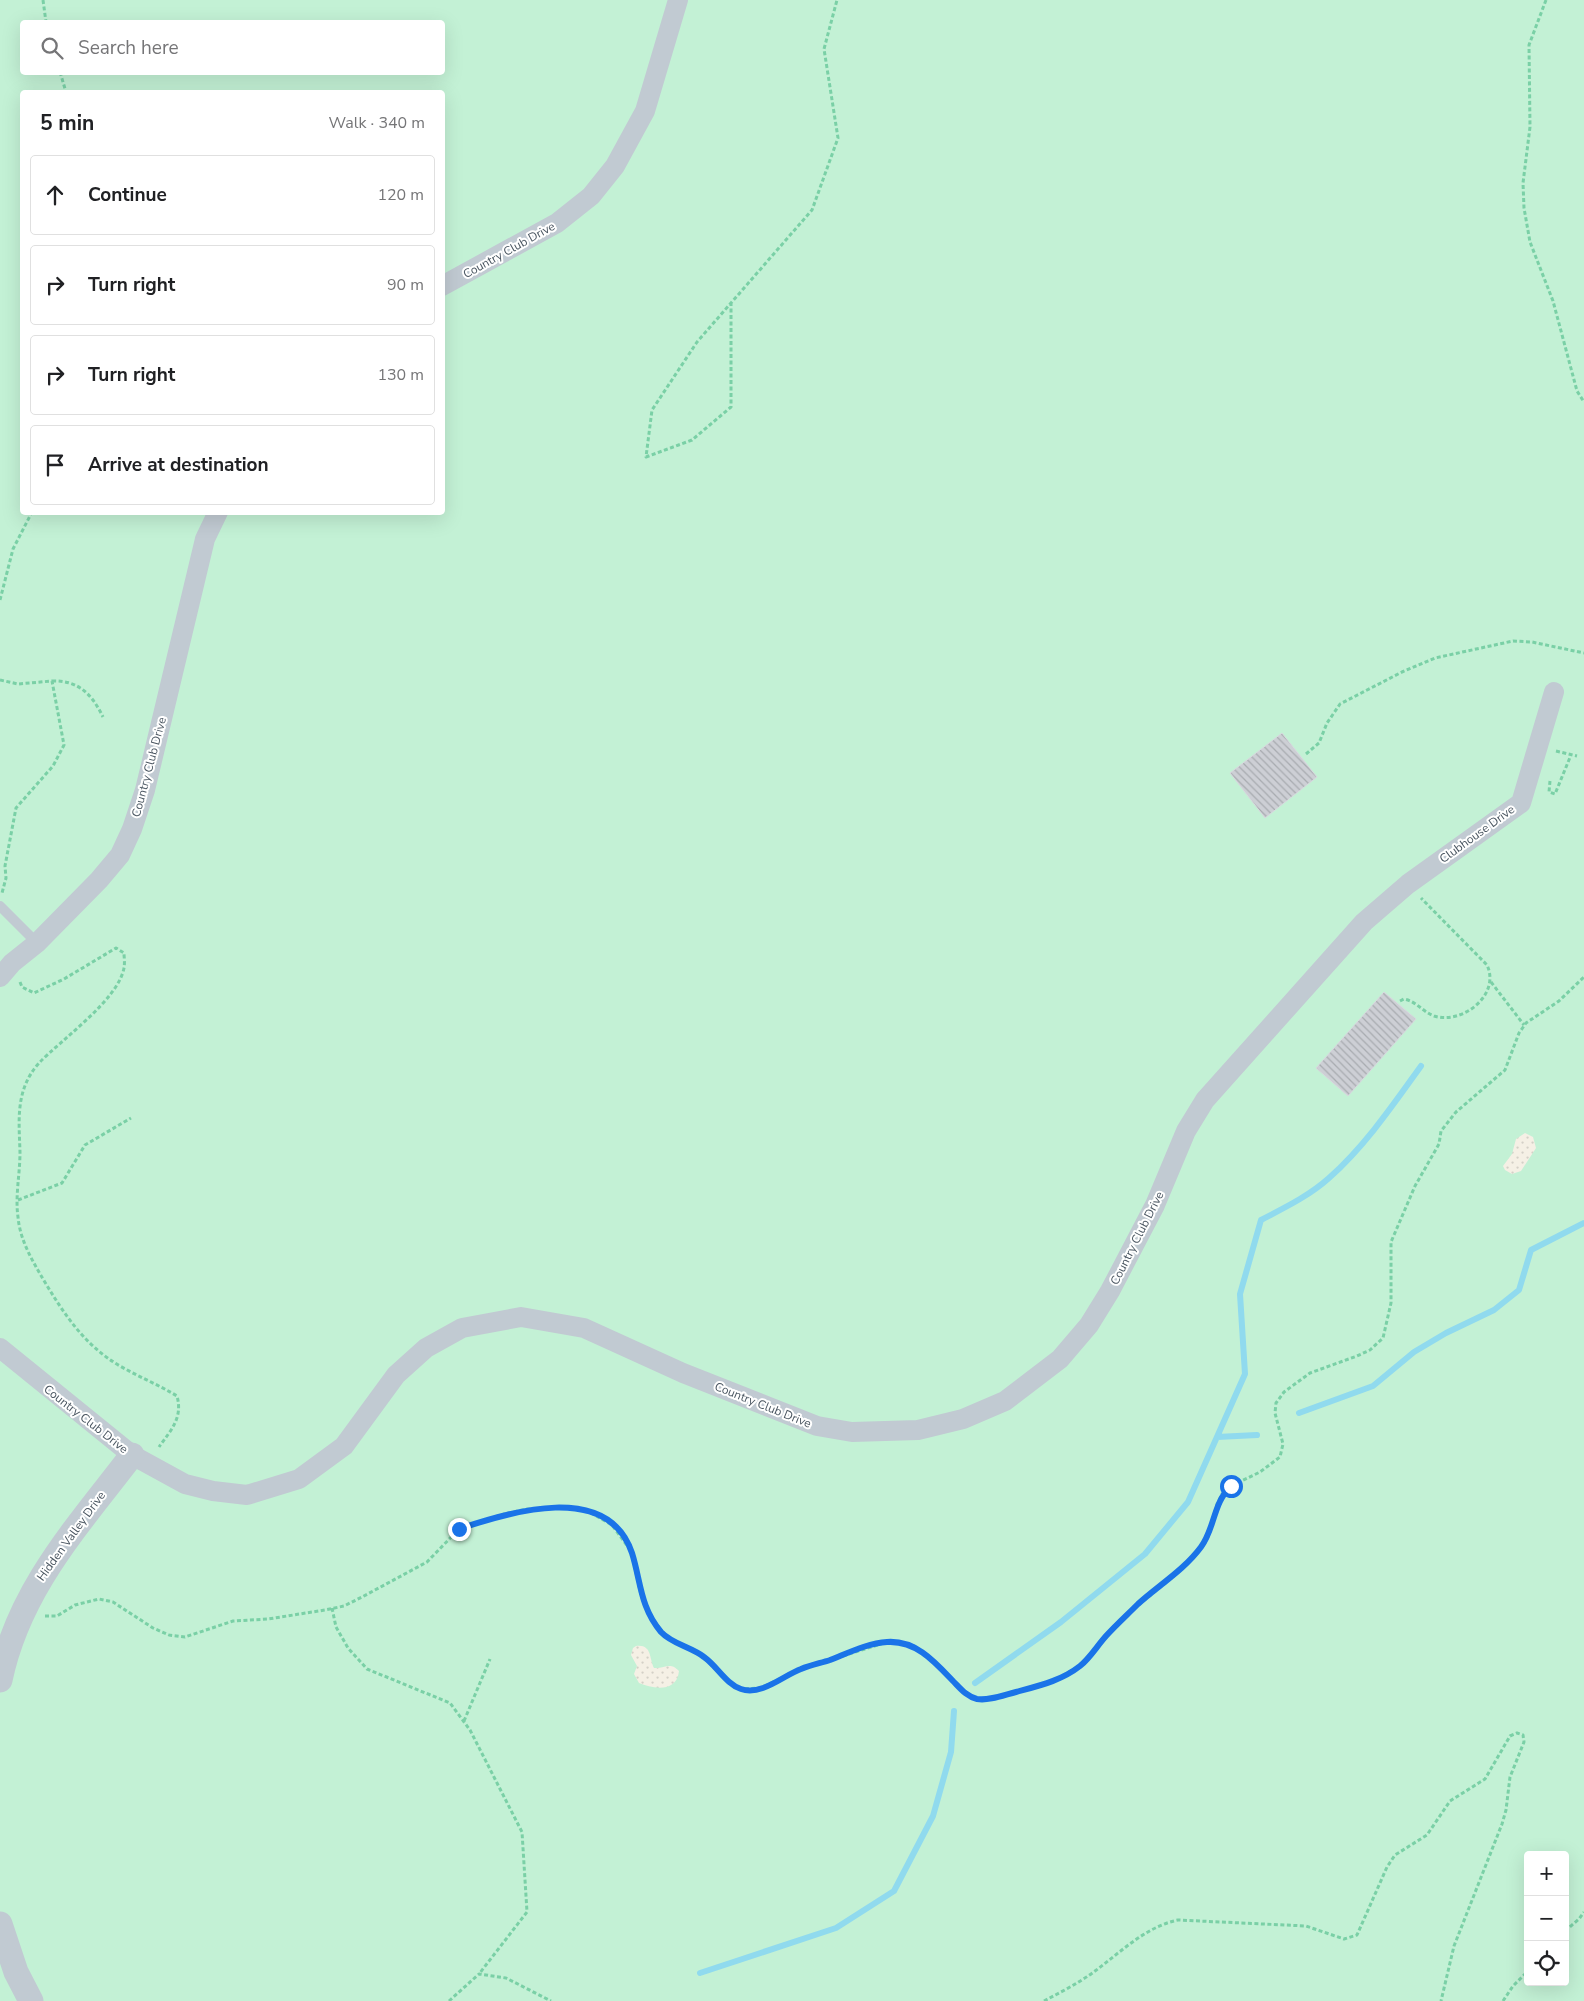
<!DOCTYPE html>
<meta charset="utf-8">
<style>
:root{--surface:#fff;--page:#f6f6f6;--text:#202124;--muted:#757577;--line:#e0e0e0}
body{margin:0;font-family:"Nunito Sans",sans-serif;background:var(--page);color:var(--text)}
.controls{position:absolute;right:15px;bottom:15px;display:grid;overflow:hidden;border-radius:5px;box-shadow:0 5px 20px #0002}
.controls button{width:45px;height:45px;display:grid;place-items:center;padding:0;border:0;border-bottom:1px solid var(--line);background:var(--surface);color:var(--text);font:25px sans-serif}
.stop{position:absolute;width:15px;height:15px;margin:-11px;border:4px solid #1a73e8;border-radius:50%;background:#fff}
.stop.end{background:#1a73e8;border-color:#fff;box-shadow:0 1px 5px #0008}
.list{margin:0;padding:0;list-style:none}
h2{display:flex;justify-content:space-between;align-items:center;height:65px;margin:0;padding:0 20px;font-size:21px}
h2 small{font-size:16px;font-weight:400;color:var(--muted)}
.list li{display:grid;grid-template-columns:32px 1fr auto;gap:15px;align-items:center;box-sizing:border-box;height:80px;margin:0 10px 10px;padding:0 10px;border:1px solid var(--line);border-radius:5px}
.list b{display:block;font-size:19px;white-space:nowrap}
.list em{font-size:16px;font-style:normal;color:var(--muted)}
.icon{flex:none;width:28px;height:28px;fill:none;stroke:currentColor;stroke-width:2;stroke-linecap:round;stroke-linejoin:round}
.map{position:relative;flex:none;width:1584px;height:2001px;overflow:hidden}
.search{position:absolute;background:var(--surface);box-shadow:0 5px 20px #0002;left:20px;top:20px;width:425px;height:55px;display:flex;align-items:center;gap:12px;box-sizing:border-box;padding:0 18px;border-radius:5px;color:var(--muted);font-size:19px}
.panel{position:absolute;background:var(--surface);box-shadow:0 5px 20px #0002;left:20px;top:90px;width:425px;height:425px;border-radius:5px}
.map>svg:first-child{display:block}
.grass{fill:#c3f1d5;fill-rule:evenodd}
.sand{fill:url(#sand-dots)}
.lines{fill:none;stroke-linecap:round;stroke-linejoin:round}
.stream{stroke:#90daee;stroke-width:6}
.building{fill:url(#building-back-hatch);stroke:#d7d9de}
.path{stroke:#7ad0a6;stroke-width:3;stroke-dasharray:4 2.5;stroke-linecap:butt}
.service{stroke:#c1cad2;stroke-width:10}
.minor{stroke:#c1cad2;stroke-width:20}
.tertiary{stroke:#c1cad2;stroke-width:25}
.route{stroke:#1a73e8;stroke-width:6}
.labels{text-anchor:middle;stroke-width:4;stroke-linejoin:round;paint-order:stroke}
.street-label{font-size:12px;fill:#4a5661;stroke:#fff}
</style>
<div class="map">
<svg width="1584" height="2001" viewBox="0 0 1584 2001">
<defs>
<pattern id="sand-dots" width="8" height="8" patternUnits="userSpaceOnUse" patternTransform="scale(1.25)"><rect width="8" height="8" fill="#f5f0e5"/><path d="M2 2h.1M6 6h.1" fill="none" stroke="#d4d0c7" stroke-width="1.8" stroke-linecap="round"/></pattern>
<pattern id="building-back-hatch" width="6" height="6" patternUnits="userSpaceOnUse" patternTransform="scale(1.25)"><rect width="6" height="6" fill="#cdcfd5"/><path d="M-1 5l2 2M0 0l6 6M5-1l2 2" fill="none" stroke="#a8abb0"/></pattern>
</defs>
<rect width="100%" height="100%" fill="#f5f3f3"/>
<path class="grass" d="M0,0h1584v2001h-1584zM22,22h420v50h-420zM22,92h420v420h-420zM1528,1855h37v127h-37z"/>
<path class="sand" d="M1525,1133l8,4 3,11 -15,23 -9,3 -7,-4 -2,-4 9,-12 4,-15z
M636,1646c16,-2 13,12 18,22 11,1 16,-7 25,3 -2,22 -26,18 -40,12l-5,-9 3,-8 -6,-11 2,-7z"/>
<g class="lines">
<path class="stream" d="M1299,1413l74,-27 41,-34 32,-19 48,-23 25,-20 12,-40 53,-27
M1217,1437l40,-2
M975,1683l86,-61 84,-68 43,-52 57,-128 -5,-80 21,-74c23,-12 48,-24 68,-42 36,-32 64,-73 92,-112
M700,1973l136,-45 58,-37 39,-75 18,-64 3,-41"/>
</g>
<path class="building" d="M1282,733l35,44 -52,41 -35,-45z
M1384,992l32,27 -68,77 -32,-28z"/>
<g class="lines">
<path class="path" d="M43,0l3,22
M1546,0l-17,45 1,82 -7,56 1,25 6,34 23,59 24,90 7,11
M60,72l6,20
M731,302v105l-39,33 -46,17 6,-47 45,-68 115,-132 26,-72 -14,-89 13,-49
M0,600l13,-51 19,-37
M0,680l18,4 34,-3 12,64 -11,21 -37,42 -11,58 1,12 -4,15
M52,681c26,-1 40,13 51,36
M1556,751l21,5
M1306,754l13,-11 8,-20 13,-19 62,-32 33,-14 78,-17 19,1 52,11
M1550,781l-1,11 6,2 16,-39
M20,982l2,5 12,6 30,-14 52,-31 8,5c0,4 1,10 0,15 -6,32 -62,71 -85,95 -24,27 -20,57 -19,89 0,22 -5,44 -2,65 2,23 14,43 25,62 21,35 41,66 77,87 19,11 39,19 57,30 6,22 -6,34 -18,51
M1491,982l33,43
M1400,1001l4,-2c12,2 19,13 30,17 28,9 67,-21 53,-51l-66,-67
M18,1200l44,-17 23,-38 46,-27
M332,1608l4,19 12,21 19,21 83,34 20,27 52,102 5,80 -48,62
M45,1616h12l18,-11 24,-6 14,3 40,26 16,7 16,2 48,-16 35,-2 57,-9 19,-4 18,-9 65,-35 32,-33 45,-15 23,-5 42,-1 19,3 24,14 19,26 10,44 5,14 16,23 11,9 29,15 28,27 11,6 19,-1 42,-19 85,-27 27,4 28,23 26,27 10,4 14,-2 57,-15 31,-17 46,-51 47,-38 25,-26 10,-14 9,-33 5,-10 9,-8 29,-14 20,-15 3,-13 -8,-31 1,-10 8,-11 26,-19 47,-17 13,-6 13,-12 8,-35v-61l24,-56 24,-42 2,-13 15,-19 49,-42 14,-37 7,-10 33,-22 25,-24
M464,1721l26,-62
M1565,1931l14,-12 5,-7
M449,2001l30,-27 27,4 45,23
M1044,2001c17,-9 35,-18 51,-30 26,-19 50,-44 83,-51l128,6 38,13 13,-4 30,-68 8,-12 32,-20 23,-34 35,-22 25,-43 7,-3 6,2 1,7 -14,35 -4,33 -4,14 -48,122 -13,55
M1503,2001l10,-15 15,-15"/>
<path class="service" d="M0,906l37,37"/>
<path class="minor" d="M442,286l115,-63 34,-27 24,-30 30,-55 33,-111
M0,977l12,-14 25,-20 62,-63 21,-25 12,-26 13,-39 60,-251 13,-27
M0,1348l132,107 53,29 28,7 34,4 52,-16 45,-33 52,-71 30,-27 36,-20 59,-11 63,11 99,45 134,53 35,6 66,-2 45,-11 42,-18 55,-42 29,-34 21,-34 45,-86 31,-74 19,-31 159,-178 44,-38 113,-81 33,-111"/>
<path class="tertiary" d="M0,1680c19,-91 78,-154 132,-225
M0,1924l16,48 15,29"/>
</g>
<g class="lines">
<path class="route" d="M459,1529c50,-17 149,-48 173,24 9,29 8,54 29,79 11,12 30,15 43,25 13,9 22,27 37,32 21,7 43,-14 60,-20 10,-4 20,-6 29,-9 18,-7 38,-17 57,-18 29,-2 48,20 66,39 7,7 14,16 24,18 12,2 27,-4 39,-7 22,-6 45,-11 64,-26 10,-8 17,-20 26,-30 10,-11 21,-21 32,-32 21,-19 46,-34 63,-57 14,-19 12,-44 30,-61"/>
</g>
<g class="labels">
<g class="street-label">
<text transform="translate(509 250) rotate(-29)" y="4">Country Club Drive</text>
<text transform="translate(149 767) rotate(-75)" y="4">Country Club Drive</text>
<text transform="translate(1477 834) rotate(-36)" y="4">Clubhouse Drive</text>
<text transform="translate(1137 1238) rotate(-63)" y="4">Country Club Drive</text>
<text transform="translate(763 1405) rotate(22)" y="4">Country Club Drive</text>
<text transform="translate(86 1419) rotate(38)" y="4">Country Club Drive</text>
<text transform="translate(71 1536) rotate(-54)" y="4">Hidden Valley Drive</text>
</g>
</g>
</svg>
<div class="controls">
<button>+</button>
<button>−</button>
<button><svg class="icon" aria-label="locate" viewBox="0 0 24 24"><circle cx="12" cy="12" r="6"/><path d="M12 2v4M12 18v4M2 12h4M18 12h4"/></svg></button>
</div>
<div class="stop" style="left:1231px;top:1486px"></div>
<div class="stop end" style="left:459px;top:1529px"></div>
<div class="search"><svg class="icon" aria-label="search" viewBox="0 0 24 24"><circle cx="10" cy="10" r="6"/><path d="M15 15l6 6"/></svg>Search here</div>
<section class="panel">
<h2>5 min<small>Walk · 340 m</small></h2>
<ul class="list">
<li><svg class="icon" aria-label="ahead" viewBox="0 0 24 24"><path d="M12 20V5M6 11l6-6 6 6"/></svg><div><b>Continue</b></div><em>120 m</em></li>
<li><svg class="icon" aria-label="right" viewBox="0 0 24 24"><path d="M7 20v-9h11M14 6l5 5-5 5"/></svg><div><b>Turn right</b></div><em>90 m</em></li>
<li><svg class="icon" aria-label="right" viewBox="0 0 24 24"><path d="M7 20v-9h11M14 6l5 5-5 5"/></svg><div><b>Turn right</b></div><em>130 m</em></li>
<li><svg class="icon" aria-label="arrive" viewBox="0 0 24 24"><path d="M6 21V4h12l-3 4 3 4H6"/></svg><div><b>Arrive at destination</b></div></li>
</ul>
</section>
</div>
